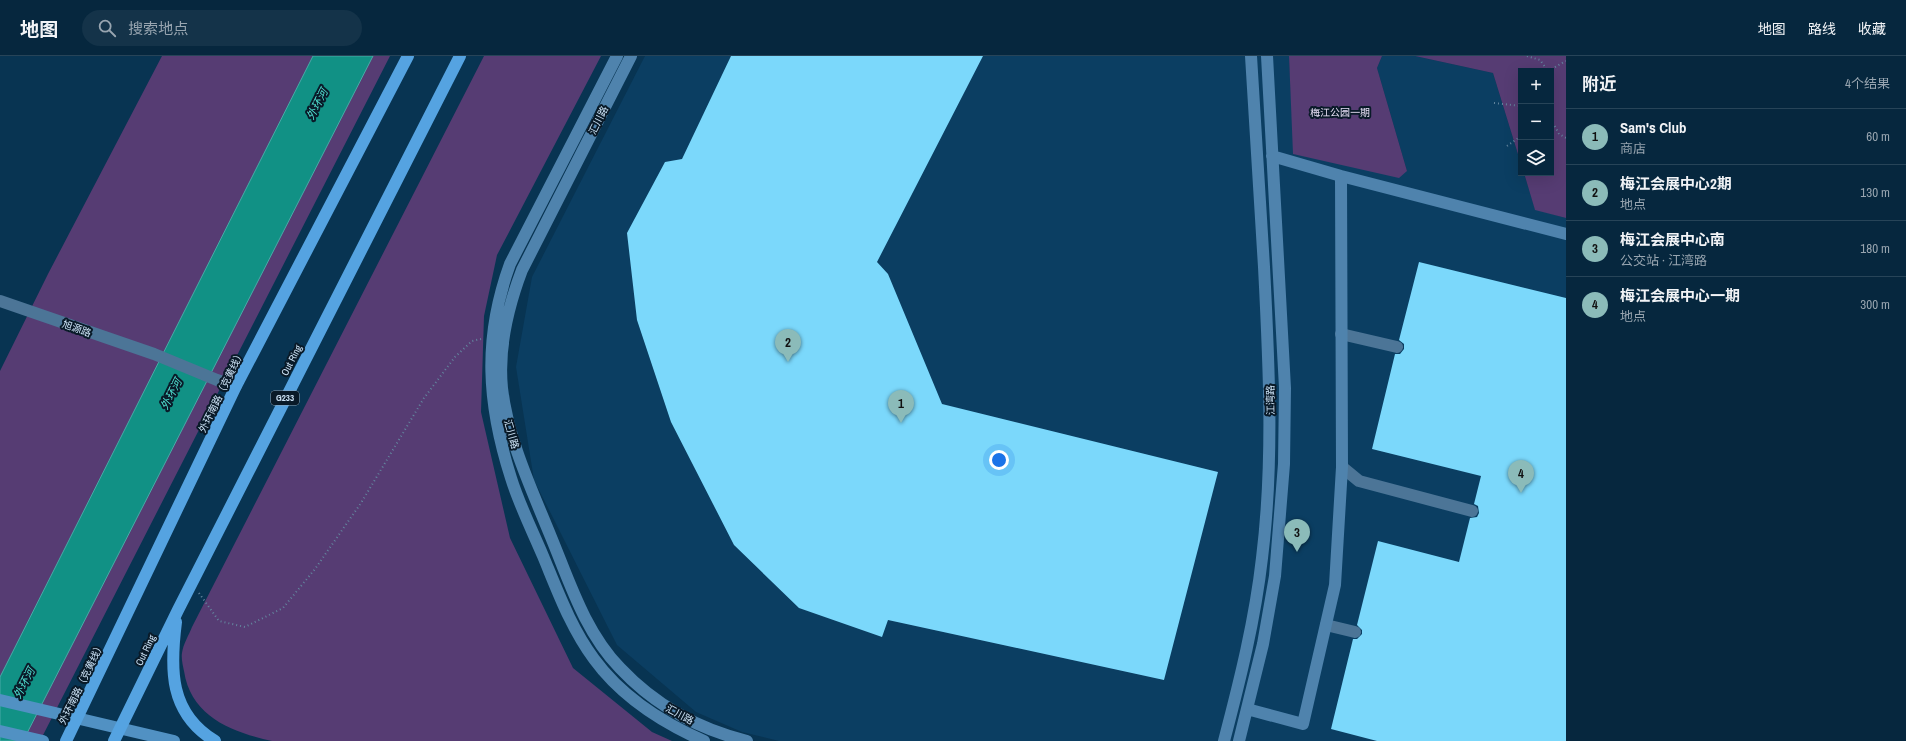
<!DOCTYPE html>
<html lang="zh">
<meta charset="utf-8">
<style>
:root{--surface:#06273e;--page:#143349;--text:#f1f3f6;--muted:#98a5b0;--line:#274458;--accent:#8bbbb9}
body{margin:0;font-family:"Archivo Narrow","Noto Sans SC",sans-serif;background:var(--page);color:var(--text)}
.controls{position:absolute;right:12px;top:12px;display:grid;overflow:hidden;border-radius:0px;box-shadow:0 4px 16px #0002}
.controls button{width:36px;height:36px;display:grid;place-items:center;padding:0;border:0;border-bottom:1px solid var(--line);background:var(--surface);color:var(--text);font:20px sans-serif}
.you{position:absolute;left:999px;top:404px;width:14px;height:14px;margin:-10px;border:3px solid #fff;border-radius:50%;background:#1a73e8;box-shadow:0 0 0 6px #1a73e833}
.badge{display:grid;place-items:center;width:26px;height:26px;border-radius:50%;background:var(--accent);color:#111;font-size:13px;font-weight:700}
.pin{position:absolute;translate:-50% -33px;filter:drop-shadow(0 1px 2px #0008)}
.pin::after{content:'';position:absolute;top:21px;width:14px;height:12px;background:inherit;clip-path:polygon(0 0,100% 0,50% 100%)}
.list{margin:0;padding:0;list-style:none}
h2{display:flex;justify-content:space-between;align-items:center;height:52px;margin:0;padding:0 16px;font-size:17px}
h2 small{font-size:13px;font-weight:400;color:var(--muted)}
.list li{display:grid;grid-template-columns:26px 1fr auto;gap:12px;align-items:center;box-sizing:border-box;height:56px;padding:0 16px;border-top:1px solid var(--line)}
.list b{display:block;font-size:15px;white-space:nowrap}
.list p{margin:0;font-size:13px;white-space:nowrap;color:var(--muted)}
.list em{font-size:13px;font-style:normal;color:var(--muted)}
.icon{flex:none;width:22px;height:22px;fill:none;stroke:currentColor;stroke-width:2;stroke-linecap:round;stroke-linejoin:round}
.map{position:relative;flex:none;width:1566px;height:685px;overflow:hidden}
header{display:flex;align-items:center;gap:24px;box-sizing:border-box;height:56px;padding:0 20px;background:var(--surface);border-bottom:1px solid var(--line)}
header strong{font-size:19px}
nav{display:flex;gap:22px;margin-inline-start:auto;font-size:14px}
.search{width:280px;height:36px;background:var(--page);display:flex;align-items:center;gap:10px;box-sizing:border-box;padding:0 14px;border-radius:22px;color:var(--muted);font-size:15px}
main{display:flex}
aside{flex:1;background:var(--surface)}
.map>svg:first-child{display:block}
.built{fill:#0b3e62}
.green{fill:#563c73}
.water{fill:#119185;stroke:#49aaa7}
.building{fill:#7bd8fb}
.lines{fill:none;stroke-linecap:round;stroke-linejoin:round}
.path{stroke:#63859e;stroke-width:2;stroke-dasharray:1 3;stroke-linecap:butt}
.street{stroke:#4c7597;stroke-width:12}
.secondary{stroke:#4f83ad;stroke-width:12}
.primary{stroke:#5191c3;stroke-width:12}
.highway{stroke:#55a3e1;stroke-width:12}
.labels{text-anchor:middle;stroke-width:4;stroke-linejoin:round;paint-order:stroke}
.shield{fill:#091a28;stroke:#92a7b8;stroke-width:1}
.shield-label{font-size:9px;font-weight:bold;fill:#cde3f6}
.park-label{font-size:10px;fill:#e9e0f6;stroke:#091a28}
.street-label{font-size:10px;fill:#cde3f6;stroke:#091a28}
.water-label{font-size:11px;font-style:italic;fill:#52e4d4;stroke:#091a28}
</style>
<header>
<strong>地图</strong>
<div class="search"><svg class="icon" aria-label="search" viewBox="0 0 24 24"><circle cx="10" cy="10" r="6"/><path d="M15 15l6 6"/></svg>搜索地点</div>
<nav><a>地图</a><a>路线</a><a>收藏</a></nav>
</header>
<main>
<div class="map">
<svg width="1566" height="685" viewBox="0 0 1566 685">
<rect width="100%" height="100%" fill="#083452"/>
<path class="built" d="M645,0h644l5,98 113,17 -30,-103 5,-12h33l78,17 28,91v9h3l11,36 31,9v523h-787l-37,-9 -46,-20 -79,-67 -83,-165 -18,-113 16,-90z"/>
<path class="green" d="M162,0h228l-350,685h-40v-370l48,-97z
M484,0h117l-104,199 -13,61 -3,96 29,126 63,130 79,64 20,9h-400c-40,-9 -81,-24 -88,-70 -1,-5 -3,-13 -2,-18 1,-9 7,-18 10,-26z
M1289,0h93l-5,12 30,103 -8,7 -106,-24z
M1415,0h151v162l-31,-8 -11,-37h27v-102h-30v93l-28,-91z"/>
<path class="water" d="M313,0h60l-350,685h-23v-64z"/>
<path class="building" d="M731,0h252l-106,206 11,12 54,130 276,68 -54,208 -276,-60 -6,17 -83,-29 -65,-63 -63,-123 -34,-102 -10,-87 38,-71 17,-3z
M1419,206l147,36v443h-189l-46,-12 22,-90h4l5,-5v-4l-5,-5 21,-84 81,21 11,-44 7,-1 2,-4 -1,-7 -4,-2 7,-28 -109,-27 23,-95h5l4,-5v-5l-5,-4z"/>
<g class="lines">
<path class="path" d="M1527,0l13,4 8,11
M1548,15l18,-10
M1494,47l27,3
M1551,63l8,15 7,4
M1507,90l14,-10
M199,537l20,28 26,6 38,-19 32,-39 46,-66 63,-105 31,-41 17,-16 9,-2"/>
<path class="street" d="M0,245l154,53 63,26 19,6
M1341,278l56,13
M1342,411l17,14 113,30
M1326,569l29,7"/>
<path class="secondary" d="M617,0l-107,208c-27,74 -23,139 1,214 8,26 21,52 32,78 15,36 28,72 51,103 27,37 69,64 110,82
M631,0l-109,214c-14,37 -24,78 -20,118 6,52 30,102 49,149 19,46 34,95 69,131 34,36 78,61 127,73
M1272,100l69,20 225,58
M1247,653l56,15 32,-139 7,-118 -1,-291
M1224,685c16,-61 31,-121 38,-183 12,-97 7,-194 2,-291 -4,-70 -9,-141 -13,-211
M1239,685l24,-97 12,-68 9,-112 1,-76 -18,-332"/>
<path class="primary" d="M0,644l174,41
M0,675l43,10"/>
<path class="highway" d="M176,566c-6,47 -7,91 39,119
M66,685l170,-355 172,-330
M114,685l64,-131 282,-554"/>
</g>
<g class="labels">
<rect class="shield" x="271" y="335" width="28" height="14" rx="3"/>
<g class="shield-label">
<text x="285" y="345">G233</text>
</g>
<g class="park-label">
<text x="1340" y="60">梅江公园一期</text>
</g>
<g class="street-label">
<text transform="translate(598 64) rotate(-63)" y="4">汇川路</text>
<text transform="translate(77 272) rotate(20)" y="4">旭源路</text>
<text transform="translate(291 304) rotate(-63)" y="4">Out Ring</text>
<text transform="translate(221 335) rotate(-64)" y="4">外环南路（克黄线）</text>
<text transform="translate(1270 344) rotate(-91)" y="4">江湾路</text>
<text transform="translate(512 378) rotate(74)" y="4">汇川路</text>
<text transform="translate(145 594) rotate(-64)" y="4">Out Ring</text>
<text transform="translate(81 627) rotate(-64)" y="4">外环南路（克黄线）</text>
<text transform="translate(680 658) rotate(28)" y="4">汇川路</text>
</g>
<g class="water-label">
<text transform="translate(317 48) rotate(-63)" y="4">外环河</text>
<text transform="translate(171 338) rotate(-63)" y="4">外环河</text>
<text transform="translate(24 627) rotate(-63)" y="4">外环河</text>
</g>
</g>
</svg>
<div class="controls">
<button>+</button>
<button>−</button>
<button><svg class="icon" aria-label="layers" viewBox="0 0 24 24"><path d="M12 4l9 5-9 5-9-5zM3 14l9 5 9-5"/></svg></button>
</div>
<div class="you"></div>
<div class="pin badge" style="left:901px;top:367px">1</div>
<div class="pin badge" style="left:788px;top:306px">2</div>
<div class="pin badge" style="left:1297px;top:496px">3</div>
<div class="pin badge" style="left:1521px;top:437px">4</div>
</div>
<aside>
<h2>附近<small>4个结果</small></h2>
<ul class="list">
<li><span class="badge">1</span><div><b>Sam's Club</b><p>商店</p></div><em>60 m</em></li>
<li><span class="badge">2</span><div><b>梅江会展中心2期</b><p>地点</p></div><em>130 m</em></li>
<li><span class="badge">3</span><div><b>梅江会展中心南</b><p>公交站 · 江湾路</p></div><em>180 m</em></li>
<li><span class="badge">4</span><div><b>梅江会展中心一期</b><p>地点</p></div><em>300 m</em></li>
</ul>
</aside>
</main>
